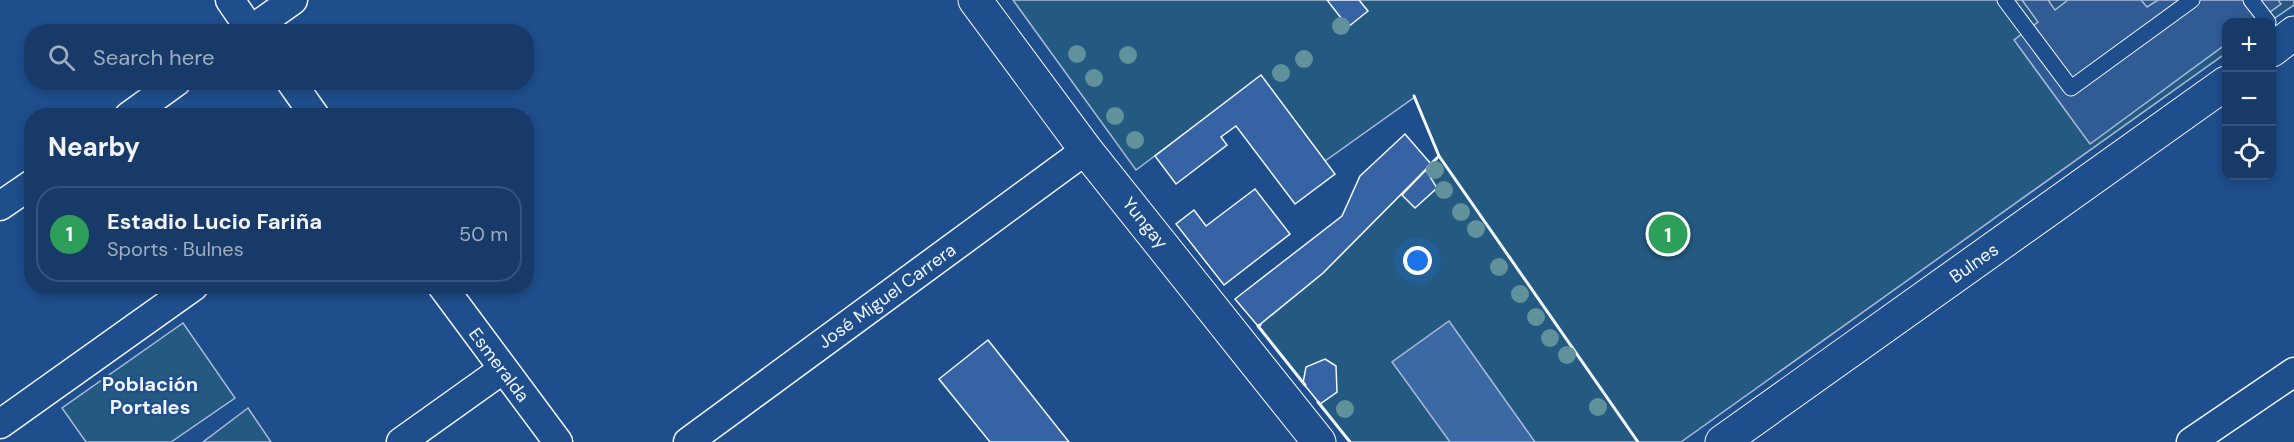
<!DOCTYPE html>
<meta charset="utf-8">
<style>
:root{--surface:#173a69;--page:#244571;--text:#f1f3f6;--muted:#9eadc0;--line:#36547d;--accent:#d6ab8b}
body{margin:0;font-family:"DM Sans",sans-serif;background:var(--page);color:var(--text)}
.controls{position:absolute;right:18px;top:18px;display:grid;overflow:hidden;border-radius:12px;box-shadow:0 3px 9px #0003}
.controls button{width:54px;height:54px;display:grid;place-items:center;padding:0;border:0;border-bottom:2px solid var(--line);background:var(--surface);color:var(--text);font:30px sans-serif}
.you{position:absolute;left:1418px;top:261px;width:21px;height:21px;margin:-15px;border:4px solid #fff;border-radius:50%;background:#1a73e8;box-shadow:0 0 0 9px #1a73e833}
.badge{display:grid;place-items:center;width:39px;height:39px;border-radius:50%;background:var(--accent);color:#fff;font-size:20px;font-weight:700}
.pin{position:absolute;translate:-50% -50%;border:3px solid #fff;box-shadow:0 2px 6px #0006}
.list{margin:0;padding:0;list-style:none}
h2{display:flex;justify-content:space-between;align-items:center;height:78px;margin:0;padding:0 24px;font-size:26px}
h2 small{font-size:20px;font-weight:400;color:var(--muted)}
.list li{display:grid;grid-template-columns:39px 1fr auto;gap:18px;align-items:center;box-sizing:border-box;height:96px;margin:0 12px 12px;padding:0 12px;border:2px solid var(--line);border-radius:24px}
.list b{display:block;font-size:22px;white-space:nowrap}
.list p{margin:0;font-size:20px;white-space:nowrap;color:var(--muted)}
.list em{font-size:20px;font-style:normal;color:var(--muted)}
.icon{flex:none;width:33px;height:33px;fill:none;stroke:currentColor;stroke-width:2;stroke-linecap:round;stroke-linejoin:round}
.map{position:relative;flex:none;width:2294px;height:442px;overflow:hidden}
.search{position:absolute;background:var(--surface);box-shadow:0 3px 9px #0003;left:24px;top:24px;width:510px;height:66px;display:flex;align-items:center;gap:15px;box-sizing:border-box;padding:0 21px;border-radius:24px;color:var(--muted);font-size:22px}
.panel{position:absolute;background:var(--surface);box-shadow:0 3px 9px #0003;left:24px;top:108px;width:510px;height:186px;border-radius:24px}
.map>svg:first-child{display:block}
.green{fill:#245a82;stroke:#a8bbd7;stroke-width:1.5}
.parking{fill:#305b95;stroke:#a8bbd7;stroke-width:1.5}
.water{fill:#3b69a3;stroke:#a8bbd7;stroke-width:1.5}
.building{fill:#3563a3;stroke:#f2f6ff;stroke-width:1.5}
.lines{fill:none;stroke-linecap:round;stroke-linejoin:round}
.lane-casing{stroke:#f2f6ff;stroke-width:17}
.street-casing{stroke:#f2f6ff;stroke-width:31}
.secondary-casing{stroke:#f2f6ff;stroke-width:35}
.lane{stroke:#1f4e8c;stroke-width:15}
.street{stroke:#1f4e8c;stroke-width:28}
.secondary{stroke:#1f4e8c;stroke-width:33}
.wall{stroke:#f2f6ff;stroke-width:3}
.tree{fill:#61919a}
.labels{text-anchor:middle;stroke-width:4.5;stroke-linejoin:round;paint-order:stroke}
.street-label{font-size:18px;fill:#f2f6ff;stroke:#1f4e8c}
.neighbourhood-label{font-size:20px;font-weight:bold;fill:#f2f6ff;stroke:#1f4e8c}
</style>
<div class="map">
<svg width="2294" height="442" viewBox="0 0 2294 442">
<rect width="100%" height="100%" fill="#1f4e8c"/>
<path class="green" d="M1013,0h1281v5l-25,17h-43v31l-545,389h-331l-92,-116 65,-53 116,-117 -24,-59 -90,64 -64,-85 -125,94z
M183,323l52,75 -64,44h-85l-24,-34z
M248,408l23,34h-68z"/>
<path class="parking" d="M2022,0h26l7,10 13,-10h73l6,7 11,-7h120l3,4 -25,18h-30v22l-136,100 -76,-104 24,-18z"/>
<path class="water" d="M1449,321l86,121h-85l-58,-80z"/>
<path class="building" d="M1327,0h32l9,11 -20,16z
M1261,75l74,99 -40,30 -59,-78 -15,11 6,8 -51,39 -21,-28z
M1405,134l26,30 -108,109 -65,53 -23,-27 107,-83 18,-40z
M1426,170l11,18 -22,20 -13,-13z
M1255,189l35,45 -66,51 -48,-61 18,-14 12,16z
M988,340l81,102h-79l-51,-63z
M1325,359l11,7 1,26 -17,12 -17,-21 3,-16z"/>
<g class="lines">
<g class="lane-casing">
<path id="lane" d="M2005,0l66,88 121,-88
M2251,0l17,22"/>
</g>
<g class="street-casing">
<path id="street" d="M230,0l22,32
M248,32l45,-32
M291,82l24,34
M129,116l47,-34
M0,206l32,-22
M442,286l116,156
M0,424l194,-138
M401,442l101,-72
M688,442l398,-292
M2191,442l103,-70"/>
</g>
<g class="secondary-casing">
<path id="secondary" d="M975,0l111,150 233,292
M2272,50l22,-17
M1722,442l504,-359"/>
</g>
<use href="#lane" class="lane"/>
<use href="#street" class="street"/>
<use href="#secondary" class="secondary"/>
<path class="wall" d="M1414,96l25,60
M1428,167l11,-11 199,286
M1260,325l-2,1 47,59
M1318,402l32,40"/>
</g>
<g class="tree">
<circle cx="1341" cy="26" r="9"/>
<circle cx="1077" cy="54" r="9"/>
<circle cx="1128" cy="55" r="9"/>
<circle cx="1304" cy="59" r="9"/>
<circle cx="1281" cy="73" r="9"/>
<circle cx="1094" cy="78" r="9"/>
<circle cx="1115" cy="116" r="9"/>
<circle cx="1135" cy="140" r="9"/>
<circle cx="1435" cy="170" r="9"/>
<circle cx="1444" cy="190" r="9"/>
<circle cx="1461" cy="212" r="9"/>
<circle cx="1476" cy="229" r="9"/>
<circle cx="1499" cy="267" r="9"/>
<circle cx="1520" cy="294" r="9"/>
<circle cx="1536" cy="317" r="9"/>
<circle cx="1550" cy="338" r="9"/>
<circle cx="1567" cy="355" r="9"/>
<circle cx="1598" cy="407" r="9"/>
<circle cx="1345" cy="409" r="9"/>
</g>
<g class="labels">
<g class="street-label">
<text transform="translate(1145 223) rotate(51)" y="6">Yungay</text>
<text transform="translate(1974 263) rotate(-35)" y="6">Bulnes</text>
<text transform="translate(887 296) rotate(-36)" y="6">José Miguel Carrera</text>
<text transform="translate(499 365) rotate(53)" y="6">Esmeralda</text>
</g>
<g class="neighbourhood-label">
<text x="150" y="391">Población<tspan x="150" dy="23">Portales</tspan></text>
</g>
</g>
</svg>
<div class="controls">
<button>+</button>
<button>−</button>
<button><svg class="icon" aria-label="locate" viewBox="0 0 24 24"><circle cx="12" cy="12" r="6"/><path d="M12 2v4M12 18v4M2 12h4M18 12h4"/></svg></button>
</div>
<div class="you"></div>
<div class="pin badge" style="left:1668px;top:234px;background:#2e9e5b">1</div>
<div class="search"><svg class="icon" aria-label="search" viewBox="0 0 24 24"><circle cx="10" cy="10" r="6"/><path d="M15 15l6 6"/></svg>Search here</div>
<section class="panel">
<h2>Nearby<small></small></h2>
<ul class="list">
<li><span class="badge" style="background:#2e9e5b">1</span><div><b>Estadio Lucio Fariña</b><p>Sports · Bulnes</p></div><em>50 m</em></li>
</ul>
</section>
</div>
